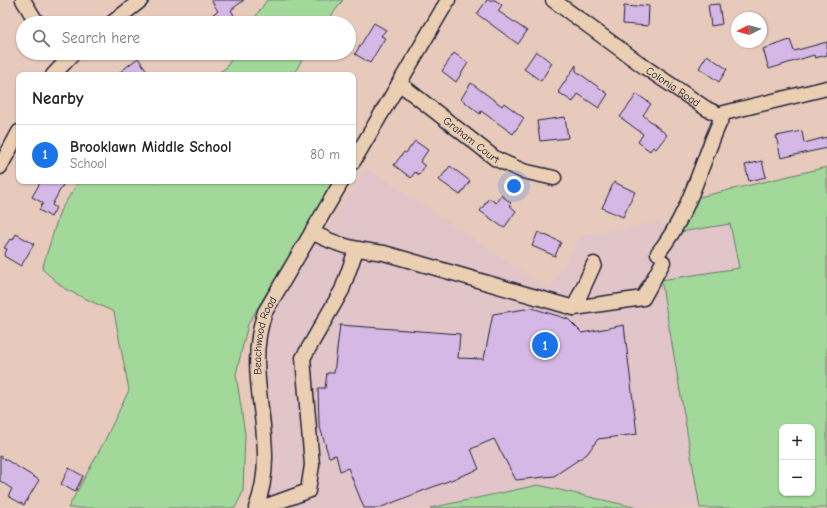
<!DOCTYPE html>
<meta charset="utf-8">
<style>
:root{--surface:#fff;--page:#f6f6f6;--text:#222;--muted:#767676;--line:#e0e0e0;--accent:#1a73e8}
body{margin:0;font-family:"Comic Neue",sans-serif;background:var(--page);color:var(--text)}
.controls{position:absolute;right:12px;bottom:12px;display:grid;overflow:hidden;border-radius:8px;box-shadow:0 1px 3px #0004}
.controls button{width:36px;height:36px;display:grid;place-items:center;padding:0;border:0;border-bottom:1px solid var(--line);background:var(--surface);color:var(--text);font:20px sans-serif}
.compass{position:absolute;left:731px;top:12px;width:36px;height:36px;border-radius:50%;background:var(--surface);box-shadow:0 1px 3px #0004;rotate:264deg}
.you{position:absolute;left:514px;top:186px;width:14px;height:14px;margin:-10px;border:3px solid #fff;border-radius:50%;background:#1a73e8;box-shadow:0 0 0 6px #1a73e833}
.badge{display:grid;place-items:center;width:26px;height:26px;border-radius:50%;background:var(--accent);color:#fff;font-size:13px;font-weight:700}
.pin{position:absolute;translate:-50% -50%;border:2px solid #fff;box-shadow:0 1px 4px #0006}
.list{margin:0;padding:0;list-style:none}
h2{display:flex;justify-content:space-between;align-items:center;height:52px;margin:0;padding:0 16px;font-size:17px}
h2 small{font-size:13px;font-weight:400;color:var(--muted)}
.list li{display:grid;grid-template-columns:26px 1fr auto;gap:12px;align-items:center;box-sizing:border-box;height:60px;padding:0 16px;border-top:1px solid var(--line)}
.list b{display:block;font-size:15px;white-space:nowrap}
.list p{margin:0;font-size:13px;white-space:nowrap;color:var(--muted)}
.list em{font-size:13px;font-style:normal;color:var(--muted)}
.icon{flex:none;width:22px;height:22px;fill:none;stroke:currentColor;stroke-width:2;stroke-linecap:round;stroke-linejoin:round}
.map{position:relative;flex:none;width:827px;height:508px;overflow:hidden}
.search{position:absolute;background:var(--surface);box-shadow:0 1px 3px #0004;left:16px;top:16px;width:340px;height:44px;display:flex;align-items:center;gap:10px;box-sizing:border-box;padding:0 14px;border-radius:22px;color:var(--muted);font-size:15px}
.panel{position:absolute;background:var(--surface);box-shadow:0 1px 3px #0004;left:16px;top:72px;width:340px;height:112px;border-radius:8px}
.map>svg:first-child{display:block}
.built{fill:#e2c5c8;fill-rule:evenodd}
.green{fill:#a3d89b;stroke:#627d6b;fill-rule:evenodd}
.building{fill:#d5b8e5;stroke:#22223b}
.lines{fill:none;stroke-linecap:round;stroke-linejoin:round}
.minor-casing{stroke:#22223b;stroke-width:17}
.minor{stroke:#ebcfb2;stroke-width:14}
.labels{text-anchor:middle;stroke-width:3;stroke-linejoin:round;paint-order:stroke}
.street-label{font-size:11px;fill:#22223b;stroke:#ebcfb2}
</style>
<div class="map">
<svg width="827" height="508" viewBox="0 0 827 508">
<rect width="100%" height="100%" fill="#e7cabc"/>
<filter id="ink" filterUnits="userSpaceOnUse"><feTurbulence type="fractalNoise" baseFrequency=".025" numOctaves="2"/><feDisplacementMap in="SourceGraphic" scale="8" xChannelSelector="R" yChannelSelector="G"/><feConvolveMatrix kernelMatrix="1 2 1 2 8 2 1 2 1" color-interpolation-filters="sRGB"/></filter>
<g filter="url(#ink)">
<path class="built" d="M366,167l184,123 30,-54 80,-14 14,11 56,-9 97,34v233l-58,17h-131l-100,-23 -108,23h-167l7,-39 1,-39 -10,-73 3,-24 45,-86 25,-29zM782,427h30v66h-30z"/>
<path class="green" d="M267,0h76l-17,23h-75z
M235,53h70l-11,22h-80l12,-7z
M827,167v341h-127l-39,-228 78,-12 -9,-44 -56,9 17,-34zM782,427h30v66h-30z
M79,181h255l-86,143 -12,50 9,60 -2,58 -8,16h-167l36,-66 25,-52 -15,-78 -49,-23 -23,-20 18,-58z
M538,485l100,23h-208z"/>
<path class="building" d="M211,0h33l-13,10 3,5 -11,8h-3l-7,-9 5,-3z
M487,0h8l7,5 -4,6 29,20 -9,13 -41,-30z
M719,4l3,20 -11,2 -3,-21z
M639,5l10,1 -1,20 -25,-2 1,-18 13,1z
M374,23l12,7 -5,6 4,2 -15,25 -15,-9z
M790,40l4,11 33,-9v13l-12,3 -1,-3 -45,14 -6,-20z
M536,51l16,12 -11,18 -17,-12z
M454,53l14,10 -12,19 -14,-11z
M707,55l20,14 -8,13 -20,-14z
M138,58l12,17h-34z
M576,65v6l32,23 -9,14 -21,-14 -5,8 -15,-10z
M471,83l31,23 2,-3 20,15 -11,16 -32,-23 -1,3 -19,-15z
M637,94l14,10 -8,11 24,20 -11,14 -3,-2 -3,4 -12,-9 5,-8 -23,-17z
M565,117l3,21 -28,3 -3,-20z
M802,131l2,12 23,-6v11l-46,10 -5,-22z
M415,141l13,9 -8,12 5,4 -6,9 -4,-3 -4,6 -17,-13 10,-13 2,1z
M762,161l4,16 -17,4 -4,-16z
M450,166l20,15 -10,14 -21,-15z
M41,181h24l-13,24 4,3 -5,9 -12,-7 4,-7 -11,-6z
M614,182l21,10 -12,25 -21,-9z
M501,195l10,8 -2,2 7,6 -12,17 -24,-17 9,-13 7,5z
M538,232l23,10 -6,14 -23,-10z
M16,234l18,10 -13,22 -17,-10 3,-7 -3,-1 6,-9 3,1z
M532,308l36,11 14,14 42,-8 13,109 -39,5 -11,15 -33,22 -38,4 -22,-41 -23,10 8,20 -100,39h-15l-16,-40 -8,3 -4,-16 -7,2 -10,-33 -1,-36h7l2,-15h7l6,-48 120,9 -2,24 26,1 9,-45z
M0,456l39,24 -15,25 -16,-9 4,-7 -12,-8z
M69,468l14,8 -8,16 -14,-8z"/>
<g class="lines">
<g class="minor-casing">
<g id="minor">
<path d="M23,0l14,23"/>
<path id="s1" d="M553,0l93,68 61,41 15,7"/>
<path d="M112,23l29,-23"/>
<path d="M53,75l21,-22"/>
<path id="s2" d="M399,83l97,76 27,12 31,7"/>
<path d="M353,162l95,-162"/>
<path d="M0,167l19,-35"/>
<path d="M312,232c26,14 42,17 72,21l190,55 20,-44"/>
<path d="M658,253c34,-42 43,-93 66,-140l103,-25"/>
<path d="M574,308l69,-10 20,-36"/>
<path id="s3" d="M256,508c26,-67 -15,-128 9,-196l77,-131"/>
<path d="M261,508l47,-17 4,-26 -9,-107 39,-68 14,-40"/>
</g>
</g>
<use href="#minor" class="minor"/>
</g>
</g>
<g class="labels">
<g class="street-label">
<text dy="4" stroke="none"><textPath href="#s1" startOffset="148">Colonia Road</textPath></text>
<text dy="4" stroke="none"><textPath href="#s2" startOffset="92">Graham Court</textPath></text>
<text dy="4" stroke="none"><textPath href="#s3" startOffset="175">Beachwood Road</textPath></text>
</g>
</g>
</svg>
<div class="controls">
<button>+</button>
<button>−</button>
</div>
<svg class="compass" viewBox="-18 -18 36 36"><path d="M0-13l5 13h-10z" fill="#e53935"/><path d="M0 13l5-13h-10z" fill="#767676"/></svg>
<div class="you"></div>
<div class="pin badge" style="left:545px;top:345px">1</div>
<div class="search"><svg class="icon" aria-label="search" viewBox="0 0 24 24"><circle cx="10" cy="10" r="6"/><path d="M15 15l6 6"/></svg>Search here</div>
<section class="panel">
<h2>Nearby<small></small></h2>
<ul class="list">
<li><span class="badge">1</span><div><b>Brooklawn Middle School</b><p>School</p></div><em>80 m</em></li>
</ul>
</section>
</div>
